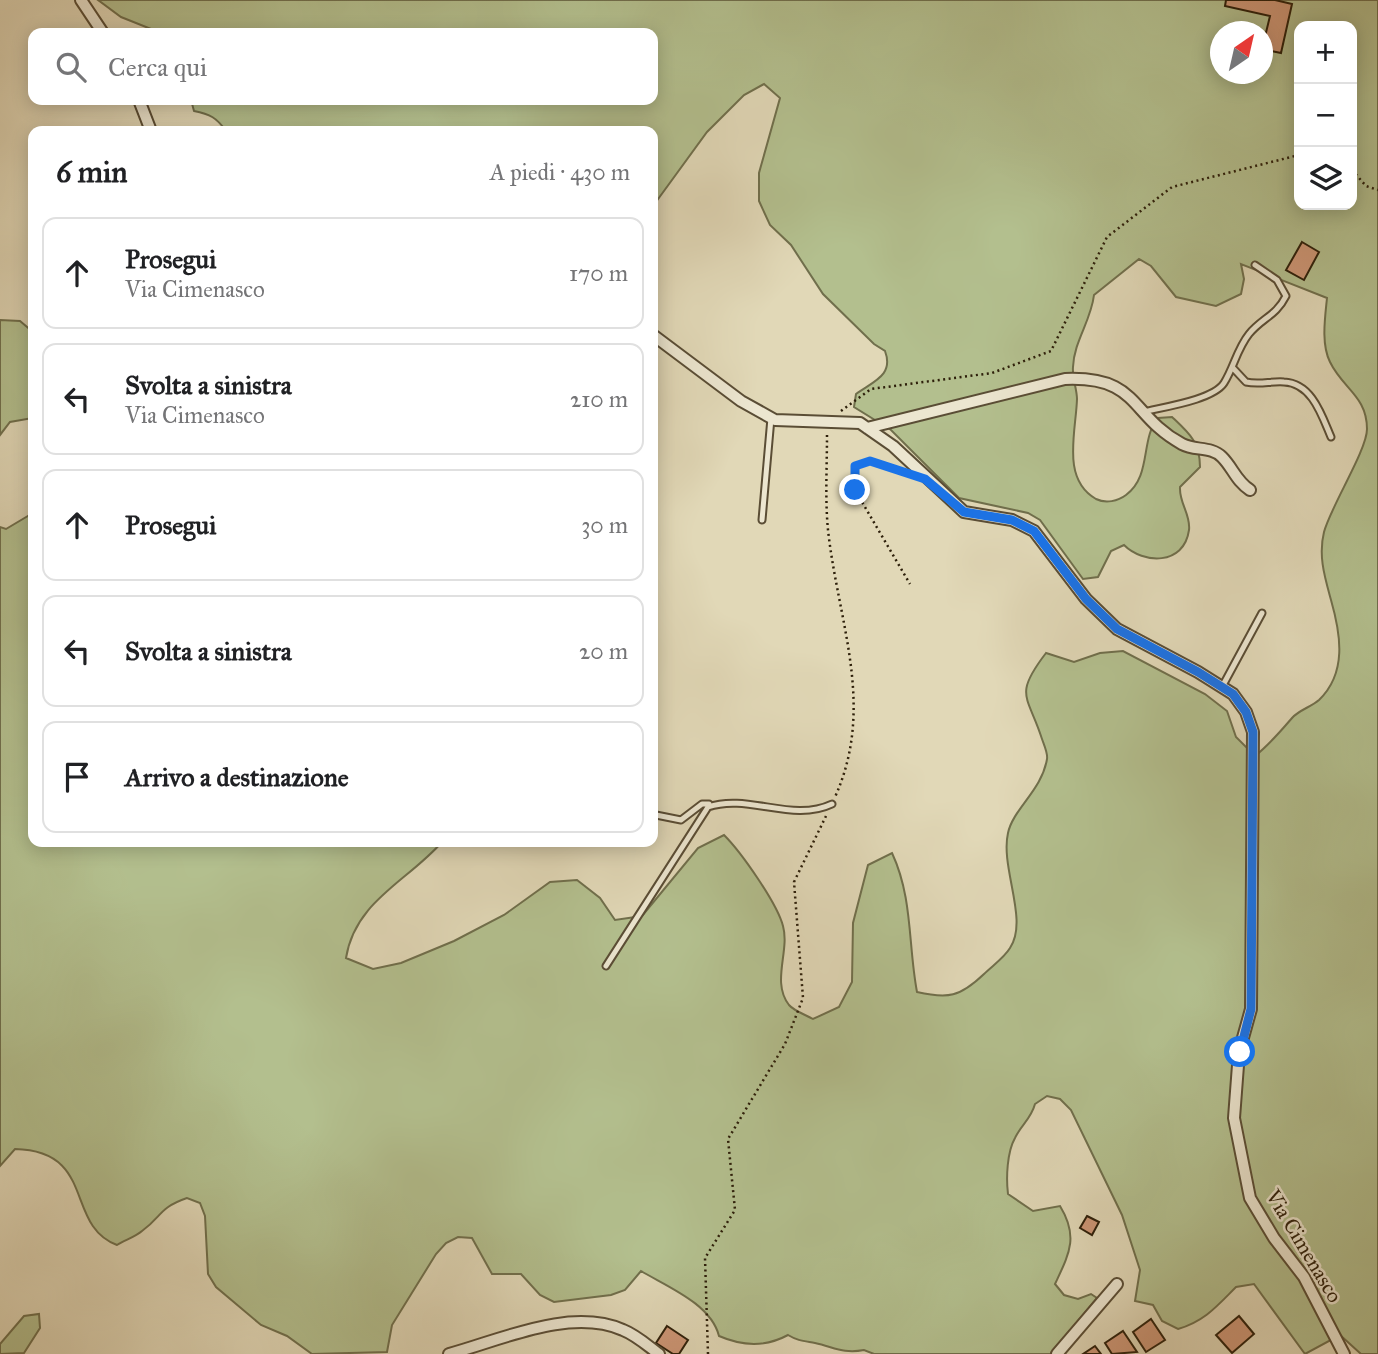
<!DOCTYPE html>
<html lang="it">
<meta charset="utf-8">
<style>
:root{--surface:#fff;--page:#f6f6f6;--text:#202124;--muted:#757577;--line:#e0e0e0}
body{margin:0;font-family:"IM FELL Great Primer",serif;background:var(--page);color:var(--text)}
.controls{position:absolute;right:21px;top:21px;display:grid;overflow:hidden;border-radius:14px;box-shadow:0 4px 18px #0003}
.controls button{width:63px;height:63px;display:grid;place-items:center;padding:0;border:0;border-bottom:2px solid var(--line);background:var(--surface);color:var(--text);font:35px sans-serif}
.compass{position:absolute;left:1210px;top:21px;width:63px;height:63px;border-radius:50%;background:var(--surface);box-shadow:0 4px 18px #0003;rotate:34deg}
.stop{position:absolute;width:21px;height:21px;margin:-16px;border:5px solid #1a73e8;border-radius:50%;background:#fff}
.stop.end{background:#1a73e8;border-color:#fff;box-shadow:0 2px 7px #0008}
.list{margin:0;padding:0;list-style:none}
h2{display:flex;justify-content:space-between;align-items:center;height:91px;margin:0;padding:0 28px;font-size:30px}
h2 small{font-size:23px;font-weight:400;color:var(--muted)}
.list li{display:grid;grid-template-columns:46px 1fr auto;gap:21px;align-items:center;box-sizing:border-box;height:112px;margin:0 14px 14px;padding:0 14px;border:2px solid var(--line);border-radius:14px}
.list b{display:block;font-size:26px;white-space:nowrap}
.list p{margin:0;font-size:23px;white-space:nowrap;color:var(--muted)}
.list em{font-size:23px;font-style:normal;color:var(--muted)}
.icon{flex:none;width:38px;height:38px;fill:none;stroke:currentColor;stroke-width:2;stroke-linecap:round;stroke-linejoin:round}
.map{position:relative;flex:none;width:1378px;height:1354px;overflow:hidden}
.search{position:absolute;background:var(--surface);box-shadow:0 4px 18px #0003;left:28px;top:28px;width:630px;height:77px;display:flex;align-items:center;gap:18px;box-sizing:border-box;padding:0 24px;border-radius:14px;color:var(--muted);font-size:26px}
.panel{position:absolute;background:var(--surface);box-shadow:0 4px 18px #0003;left:28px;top:126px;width:630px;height:721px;border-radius:14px}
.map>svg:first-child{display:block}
.green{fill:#b3bf8e;stroke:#706f4c;stroke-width:2;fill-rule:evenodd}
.building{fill:#ce9777;stroke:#2d1f0a;stroke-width:2}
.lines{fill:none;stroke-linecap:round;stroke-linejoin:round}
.lane-casing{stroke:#5a4d35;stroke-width:9}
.street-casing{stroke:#5a4d35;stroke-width:14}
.path{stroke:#2d1f0a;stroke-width:2.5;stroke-dasharray:2 3.5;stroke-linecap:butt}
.lane{stroke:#ece6d0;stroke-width:5}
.street{stroke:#ece6d0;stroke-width:10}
.route{stroke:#1a73e8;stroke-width:9}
.labels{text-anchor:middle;stroke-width:5;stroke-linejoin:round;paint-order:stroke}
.street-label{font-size:21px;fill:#2d1f0a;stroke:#ece6d0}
</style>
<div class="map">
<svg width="1378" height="1354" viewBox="0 0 1378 1354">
<rect width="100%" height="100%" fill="#e1d8b7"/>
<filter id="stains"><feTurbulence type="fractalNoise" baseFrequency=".00286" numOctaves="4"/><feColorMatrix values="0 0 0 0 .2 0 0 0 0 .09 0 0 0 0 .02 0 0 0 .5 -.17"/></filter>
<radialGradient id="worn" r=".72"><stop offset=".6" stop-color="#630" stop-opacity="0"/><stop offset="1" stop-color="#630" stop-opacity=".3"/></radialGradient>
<path class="green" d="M98,0h1280v1354h-17l-21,-19 -35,19 -51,-70 -18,3c-19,19 -31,34 -58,42l-16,-8 -9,-16 -18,-4 5,-31 -18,-55 -51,-105 -11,-11 -13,-3 -12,8c-4,15 -14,21 -20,34 -8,14 -9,40 -7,56l25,17 27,-5c19,31 9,48 -5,78l9,11 14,4 13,-5 6,4 -46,56h-177l-10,-4c-21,4 -30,-3 -49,-7 -11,-2 -17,-2 -27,-8 -22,12 -46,11 -69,1 -8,-32 -51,-49 -78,-65l-16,19 -14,5 -57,7 -14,-7 -19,-21h-29l-20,-36 -14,-1 -12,6 -10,11 -44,71 -5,27 -75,2 -25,-18 -26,-11 -45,-38 -8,-13 -3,-58 -5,-13 -13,-5c-29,10 -25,19 -45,33 -7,6 -17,9 -25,14 -53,-20 -20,-94 -102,-96l-15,17v-639l6,2 27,-16v329h409c-34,39 -87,59 -96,116l27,11 28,-6 53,-22 50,-26 46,-33 27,-2 23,18 15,22 27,-4 56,-68 26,-13c17,17 53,68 59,91 7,25 -12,56 6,79 5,6 17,10 24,14l26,-12 13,-25 1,-59 15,-58 24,-12c21,45 16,92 25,139 31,7 43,5 67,-18 8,-8 20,-16 26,-26 19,-28 -10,-80 -2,-115 5,-24 34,-43 39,-74 1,-6 -3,-14 -5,-20 -14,-44 -29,-43 4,-86l28,9 26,-9 23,-2 82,43 22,17 9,26 19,19c15,-12 25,-24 37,-38 7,-8 19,-11 27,-18 28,-27 22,-65 12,-100 -6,-22 -13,-44 -7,-68 7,-26 43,-82 43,-103 0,-33 -24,-40 -37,-67 -9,-18 -5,-44 -3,-64l-86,-34 3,15 -3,15 -25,12 -40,-9 -25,-31 -12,-7 -45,36c-3,26 -20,46 -21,72 -1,11 4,22 4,32 -1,33 -16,80 19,100 10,5 22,2 30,-4 26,-19 14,-56 32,-77l14,-1c17,16 28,25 28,50l-20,20c-1,16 11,28 9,43 -5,36 -46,34 -65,15l-13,6 -13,26 -15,2 -43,-59 -12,-7 -69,-15 -68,-68 -37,-23 2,-13c18,-13 38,-19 29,-43l-11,-7 -51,-50 -32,-49 -21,-20 -11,-24v-28l21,-75 -16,-14 -20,11 -37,37 -54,74v-75h-427c-9,-13 -16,-17 -32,-20l-3,-11h462v-67h-492l-40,-16zM1299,26h53v179h-53zM1220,32h42v42h-42z
M0,320l20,1 13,11v86l-23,4 -10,13z
M39,1314l1,14 -16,25 -24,1v-10l24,-28z"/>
<path class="building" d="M1226,0h49l17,4 -11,49 -19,-4 8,-33 -45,-10z
M1302,242l17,10 -15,28 -18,-10z
M1087,1216l12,6 -7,13 -12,-7z
M1239,1316l15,18 -22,19 -16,-18z
M1151,1319l14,21 -19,12 -13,-20z
M667,1326l21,14 -9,14h-6l-17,-11z
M1123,1331l14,21 -25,2 -7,-11z
M1095,1346l6,8h-18z"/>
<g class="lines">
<g class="lane-casing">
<path id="lane" d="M1232,367l14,15c13,3 25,-1 38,0 28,1 38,34 47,55
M1143,412c20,-5 70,-12 81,-29 10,-16 13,-34 25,-49 13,-16 27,-18 37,-38l-9,-16 -22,-15
M762,520l9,-102
M1222,687l40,-74
M656,815l25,5 21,-16h7
M606,966l102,-159c40,-14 84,16 124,-3"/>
</g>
<g class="street-casing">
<path id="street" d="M81,0l22,33
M139,100l12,31
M653,335l88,66 34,19 85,3 33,23 71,66 48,8 22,11 52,68 31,30 81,43 35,22 13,18 7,20 -2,277 -12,43 -5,66 16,80 24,40 30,39 40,77
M867,428l198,-49c75,-3 64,36 117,65 13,7 29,2 40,13 11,11 14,24 28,33
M449,1354c52,-14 121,-47 174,-24 13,5 25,16 36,24
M1057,1354l60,-70"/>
</g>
<path class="path" d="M1352,170l14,16 12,4
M841,411l30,-22 121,-16 59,-22 56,-114 65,-50 127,-32
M827,435c0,31 -2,64 1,95 10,92 48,176 7,267
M902,472l-31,-11 -16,5v24l55,94
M708,1354l-3,-96 30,-48 -7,-71 57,-95 18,-46 -9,-116 32,-66"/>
<use href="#lane" class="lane"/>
<use href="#street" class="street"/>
</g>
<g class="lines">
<path class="route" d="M855,490v-24l15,-5 55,18 39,33 48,8 22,11 52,68 31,30 81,43 35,22 13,18 7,20 -2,277 -11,43"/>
</g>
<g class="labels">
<g class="street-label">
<text transform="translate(1304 1246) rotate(59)" y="7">Via Cimenasco</text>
</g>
</g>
<rect width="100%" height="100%" filter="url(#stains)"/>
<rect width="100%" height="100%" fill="url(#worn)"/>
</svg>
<div class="controls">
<button>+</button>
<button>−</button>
<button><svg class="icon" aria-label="layers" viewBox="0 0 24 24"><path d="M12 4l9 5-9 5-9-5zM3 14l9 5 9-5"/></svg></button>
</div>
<svg class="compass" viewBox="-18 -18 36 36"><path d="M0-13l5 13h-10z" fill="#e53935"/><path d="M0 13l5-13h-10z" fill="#757577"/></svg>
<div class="stop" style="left:1240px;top:1052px"></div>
<div class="stop end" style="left:855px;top:490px"></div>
<div class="search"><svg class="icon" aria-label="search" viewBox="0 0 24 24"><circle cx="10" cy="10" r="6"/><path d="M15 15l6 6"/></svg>Cerca qui</div>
<section class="panel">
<h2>6 min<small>A piedi · 430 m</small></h2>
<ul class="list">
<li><svg class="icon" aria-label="ahead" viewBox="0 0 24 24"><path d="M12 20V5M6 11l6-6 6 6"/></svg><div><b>Prosegui</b><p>Via Cimenasco</p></div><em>170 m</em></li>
<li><svg class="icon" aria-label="left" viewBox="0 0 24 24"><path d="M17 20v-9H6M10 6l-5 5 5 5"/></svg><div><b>Svolta a sinistra</b><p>Via Cimenasco</p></div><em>210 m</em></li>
<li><svg class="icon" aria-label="ahead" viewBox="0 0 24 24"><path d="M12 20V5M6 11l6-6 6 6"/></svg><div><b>Prosegui</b></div><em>30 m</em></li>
<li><svg class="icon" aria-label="left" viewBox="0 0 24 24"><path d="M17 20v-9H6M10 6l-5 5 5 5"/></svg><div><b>Svolta a sinistra</b></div><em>20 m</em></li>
<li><svg class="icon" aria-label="arrive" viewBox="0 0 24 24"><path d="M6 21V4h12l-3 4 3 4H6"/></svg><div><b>Arrivo a destinazione</b></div></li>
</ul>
</section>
</div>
